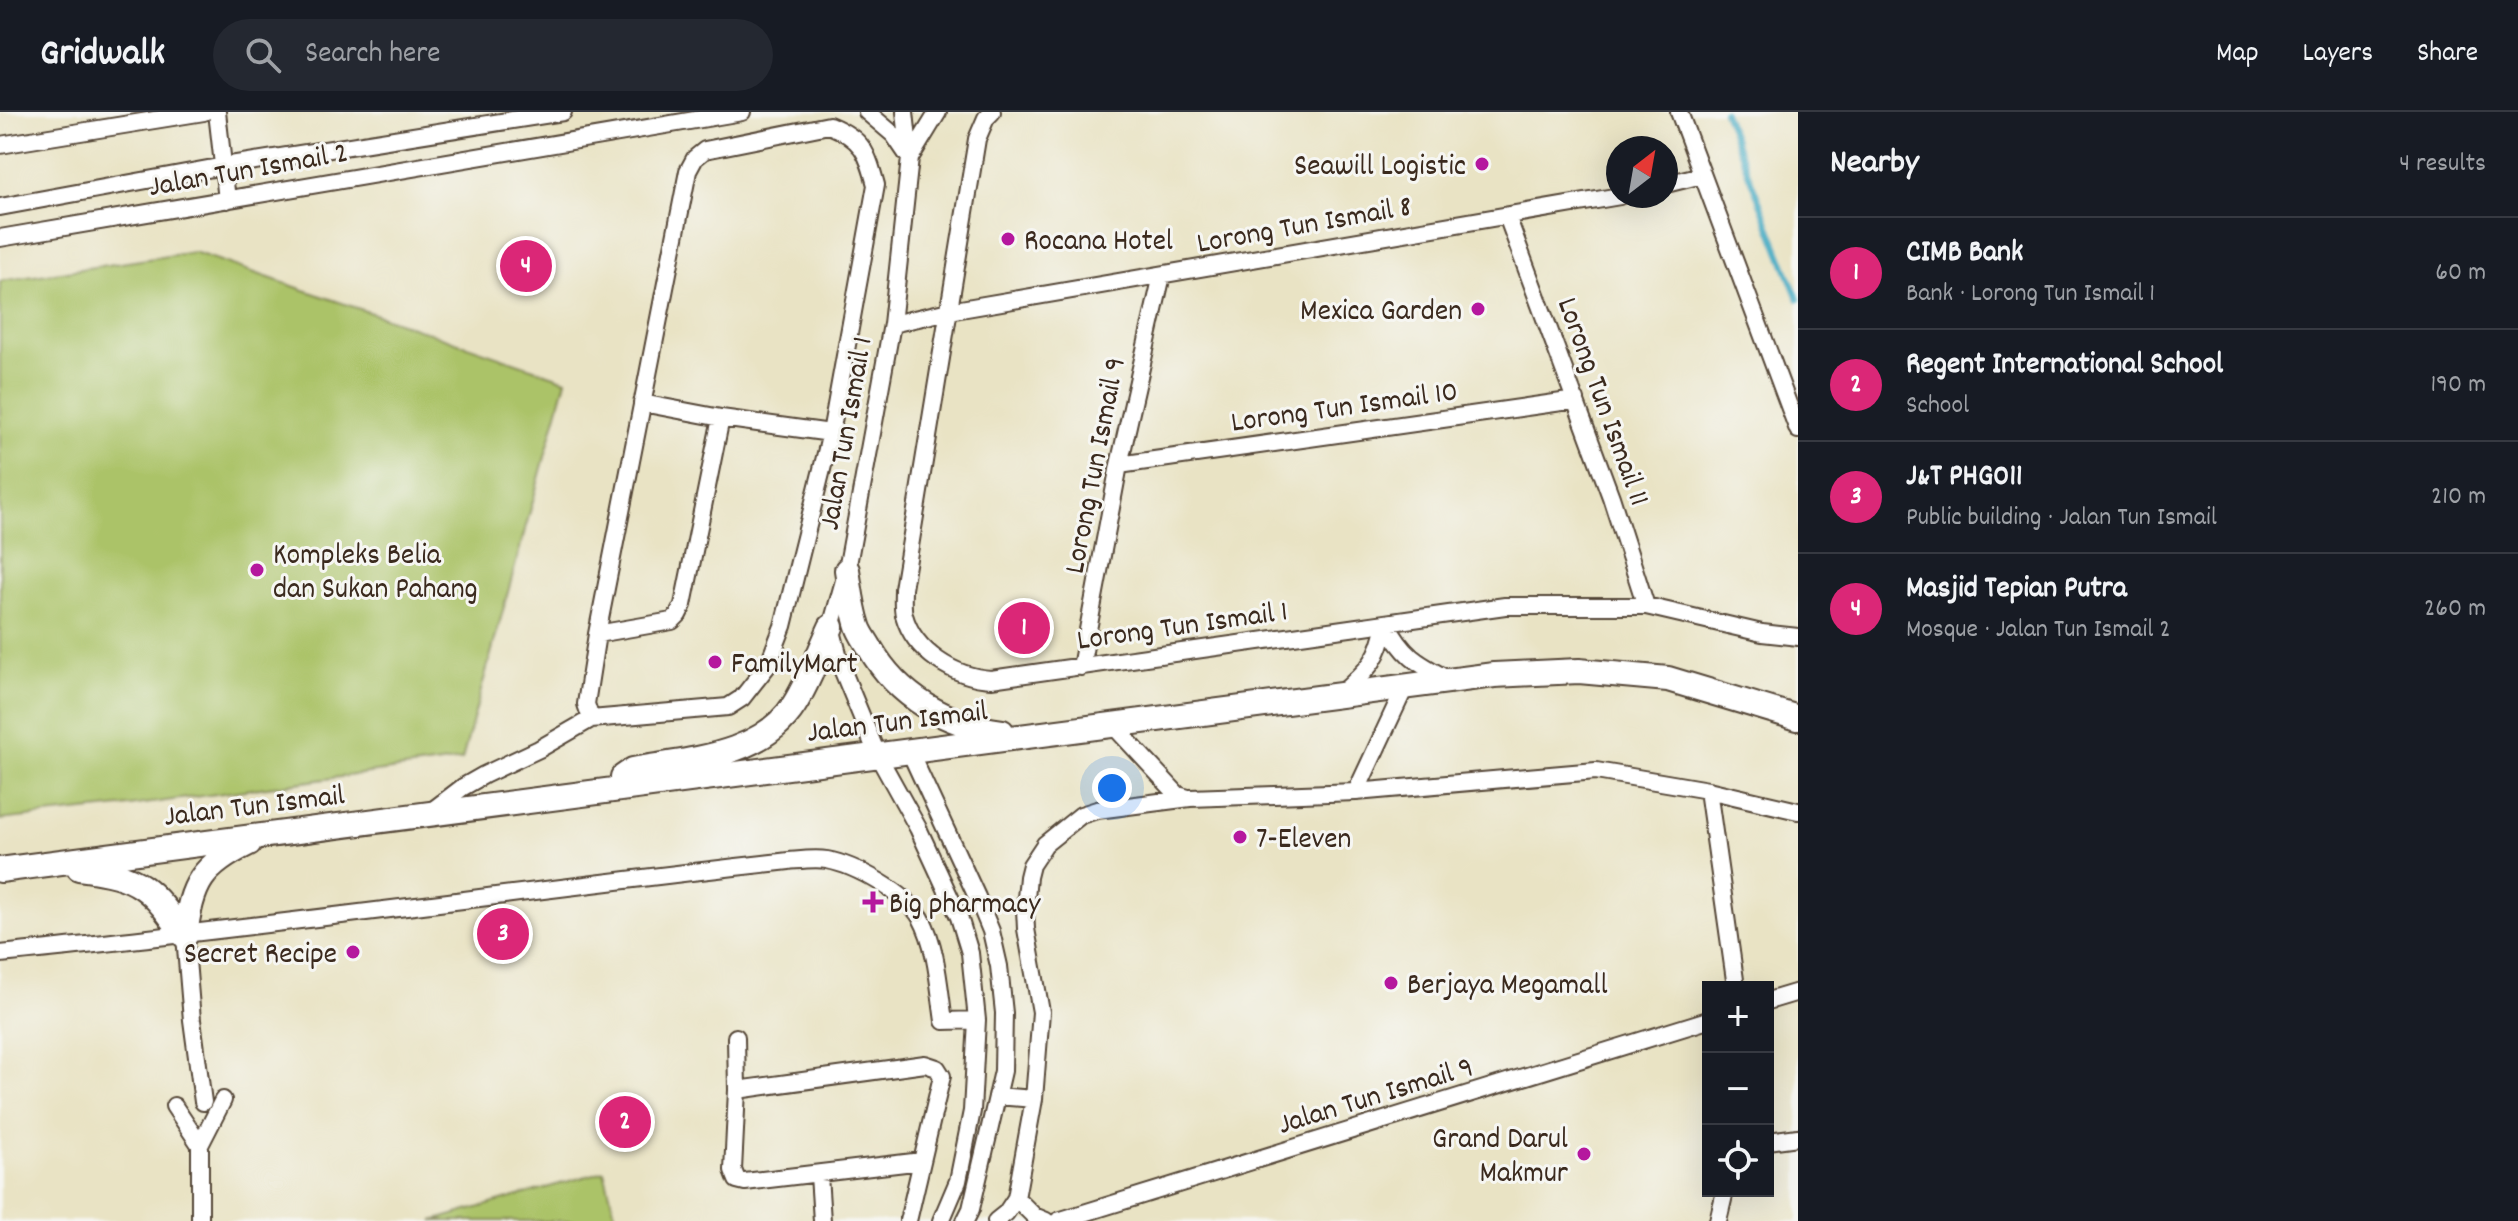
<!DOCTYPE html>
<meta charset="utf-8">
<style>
:root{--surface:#171b24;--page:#242831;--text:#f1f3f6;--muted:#9ea1a6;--line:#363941;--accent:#db2777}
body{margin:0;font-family:Dekko,sans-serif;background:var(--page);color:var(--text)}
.controls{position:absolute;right:24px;bottom:24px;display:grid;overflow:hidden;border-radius:0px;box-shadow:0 8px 32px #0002}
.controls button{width:72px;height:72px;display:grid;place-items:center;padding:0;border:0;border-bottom:2px solid var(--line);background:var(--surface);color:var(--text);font:40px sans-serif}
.compass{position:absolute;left:1606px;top:24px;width:72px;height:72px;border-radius:50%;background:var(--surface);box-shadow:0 8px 32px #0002;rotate:31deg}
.you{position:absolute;left:1112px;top:676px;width:28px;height:28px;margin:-20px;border:6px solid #fff;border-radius:50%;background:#1a73e8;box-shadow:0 0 0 12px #1a73e833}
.badge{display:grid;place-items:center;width:52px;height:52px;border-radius:50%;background:var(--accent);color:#fff;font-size:26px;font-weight:700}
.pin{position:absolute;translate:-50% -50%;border:4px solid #fff;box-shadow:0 2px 8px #0006}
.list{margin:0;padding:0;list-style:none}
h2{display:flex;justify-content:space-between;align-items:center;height:104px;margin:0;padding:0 32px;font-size:34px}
h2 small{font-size:26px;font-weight:400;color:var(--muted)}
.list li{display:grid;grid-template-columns:52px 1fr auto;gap:24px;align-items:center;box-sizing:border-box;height:112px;padding:0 32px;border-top:2px solid var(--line)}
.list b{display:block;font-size:30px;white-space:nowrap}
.list p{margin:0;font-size:26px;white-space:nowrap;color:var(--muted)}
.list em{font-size:26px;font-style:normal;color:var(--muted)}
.icon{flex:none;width:44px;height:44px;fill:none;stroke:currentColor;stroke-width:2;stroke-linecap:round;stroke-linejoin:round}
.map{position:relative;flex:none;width:1798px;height:1109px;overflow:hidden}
header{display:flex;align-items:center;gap:48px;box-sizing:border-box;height:112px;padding:0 40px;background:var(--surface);border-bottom:2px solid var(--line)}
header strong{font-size:38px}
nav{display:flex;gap:44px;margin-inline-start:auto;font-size:28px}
.search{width:560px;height:72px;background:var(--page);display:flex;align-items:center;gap:20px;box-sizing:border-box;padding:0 28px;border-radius:44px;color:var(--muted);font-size:30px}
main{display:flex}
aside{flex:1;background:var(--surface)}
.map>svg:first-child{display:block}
.green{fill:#abc368;stroke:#737643;stroke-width:2}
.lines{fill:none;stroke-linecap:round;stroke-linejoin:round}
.stream{stroke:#41a9c1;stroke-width:6}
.street-casing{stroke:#554637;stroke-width:20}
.secondary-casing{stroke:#554637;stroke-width:28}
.street{stroke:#fff;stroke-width:16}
.secondary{stroke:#fff;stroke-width:24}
.poi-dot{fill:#b5179e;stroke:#f6f6f2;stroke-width:3}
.labels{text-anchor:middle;stroke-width:6;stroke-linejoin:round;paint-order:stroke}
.poi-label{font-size:30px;fill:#3b2a1e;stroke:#f6f6f2;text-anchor:start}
.street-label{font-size:30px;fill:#3b2a1e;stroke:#f6f6f2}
</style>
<header>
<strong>Gridwalk</strong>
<div class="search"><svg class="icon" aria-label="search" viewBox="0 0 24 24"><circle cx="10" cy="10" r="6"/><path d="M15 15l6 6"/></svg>Search here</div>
<nav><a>Map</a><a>Layers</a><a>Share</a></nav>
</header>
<main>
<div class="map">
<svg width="1798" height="1109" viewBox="0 0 1798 1109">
<rect width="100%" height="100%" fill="#f6f6f2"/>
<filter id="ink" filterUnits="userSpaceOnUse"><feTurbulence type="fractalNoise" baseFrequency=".0125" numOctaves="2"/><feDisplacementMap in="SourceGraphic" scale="16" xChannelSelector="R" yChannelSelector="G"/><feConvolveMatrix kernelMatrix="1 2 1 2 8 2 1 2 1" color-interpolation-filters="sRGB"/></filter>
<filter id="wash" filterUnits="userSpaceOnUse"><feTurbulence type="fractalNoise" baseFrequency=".006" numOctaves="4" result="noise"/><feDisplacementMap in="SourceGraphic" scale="32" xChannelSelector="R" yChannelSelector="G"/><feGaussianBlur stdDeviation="1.8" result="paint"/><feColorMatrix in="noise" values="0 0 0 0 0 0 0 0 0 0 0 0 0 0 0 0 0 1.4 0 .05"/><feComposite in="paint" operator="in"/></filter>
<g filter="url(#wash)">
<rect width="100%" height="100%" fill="#e9e3c4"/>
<path class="green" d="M194,140l372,128 -104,380 -332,46 -130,14v-539z
M604,1059l13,50h-184z"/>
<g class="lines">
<path class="stream" d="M1724,0l74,187"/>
</g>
</g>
<g filter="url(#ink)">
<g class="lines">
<g class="street-casing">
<path id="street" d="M217,0l10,88
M867,0l27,23 15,22
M905,0l5,46 -18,166 -45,246 -16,57 11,42 35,85 41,74 41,89 11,36 7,67 -5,91 -14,70 -17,40
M992,0l-6,6 -9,21 -74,450c0,8 -1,18 1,26 10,37 51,62 87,64l514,-73h141l116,27 36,4
M1679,0l119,318
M0,33l204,-33
M910,46l28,-46
M1666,72l36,-9
M0,95l224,-41 339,-54
M1507,104l104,281 35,109
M0,126l742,-126
M892,212l57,-13 671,-115
M642,291l79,15 110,15
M1119,353l457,-65
M1386,511c19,35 31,40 65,58
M597,522l75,-13 6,-6 5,-10 38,-187
M1081,555l38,-202 43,-190
M1341,582c27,-25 38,-33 45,-71
M1113,613l65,70 10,3
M909,638l68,147 14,34 8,35 5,47 -1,58 -32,138 -6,12
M1708,678l28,197
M1356,680l49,-105
M429,701l34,-26 21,-12 55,-26 52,-30 137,-12 14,-9 26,-33 15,-39 48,-193 45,-248c-9,-33 -13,-46 -47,-60l-124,25 -10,8 -7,13 -91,463 -11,70 5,15
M185,824l7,84 11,82
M0,842c264,-26 526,-64 789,-93 12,-1 26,-3 38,-1 28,5 79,33 94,58 16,29 18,70 23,103l33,-1
M1768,889l30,-9
M736,925l1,53 -4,80 4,10 8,2 177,-21
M737,978l188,-26 12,4 5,8 -34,145
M997,984l37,3
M174,994l26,39
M1768,1029l30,-4
M819,1063l3,46
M200,1109v-76l23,-45
M996,1109l10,-8 10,-15
M1046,1109l-12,-5 -18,-18 18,-99 7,-87 -15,-83 -1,-20 3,-32 3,-12 14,-21 36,-29 16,-5 93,-12 166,-6 240,-21 112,19 90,21
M1058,1109l650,-201
M1718,1109l7,-30"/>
</g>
<g class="secondary-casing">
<path id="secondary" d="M847,458c3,18 5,38 11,56 2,7 8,15 12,22 28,49 77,77 132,84
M623,665l10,-7c53,-10 128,-13 161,-65 15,-24 25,-52 37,-78
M79,756c62,8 71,19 106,68
M0,758l1494,-195 85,-4 89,8 130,39
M185,824c6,-53 17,-70 64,-93"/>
</g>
<use href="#street" class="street"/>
<use href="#secondary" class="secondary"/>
</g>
</g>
<g class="poi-dot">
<circle cx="1482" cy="52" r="8"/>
<circle cx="1008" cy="127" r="8"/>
<circle cx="1478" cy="197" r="8"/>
<circle cx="257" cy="458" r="8"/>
<circle cx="715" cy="550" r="8"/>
<circle cx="1240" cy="725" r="8"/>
<path d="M869 778h8v8h8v8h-8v8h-8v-8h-8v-8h8z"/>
<circle cx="353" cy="840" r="8"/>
<circle cx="1391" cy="871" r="8"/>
<circle cx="1584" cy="1042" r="8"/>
</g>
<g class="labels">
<g class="poi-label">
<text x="1466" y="62" text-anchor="end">Seawill Logistic</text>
<text x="1024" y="137">Rocana Hotel</text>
<text x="1462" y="207" text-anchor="end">Mexica Garden</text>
<text x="273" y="451">Kompleks Belia<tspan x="273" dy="34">dan Sukan Pahang</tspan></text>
<text x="731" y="560">FamilyMart</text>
<text x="1256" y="735">7-Eleven</text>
<text x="889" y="800">Big pharmacy</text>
<text x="337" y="850" text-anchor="end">Secret Recipe</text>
<text x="1407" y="881">Berjaya Megamall</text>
<text x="1568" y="1035" text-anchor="end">Grand Darul<tspan x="1568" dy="34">Makmur</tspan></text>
</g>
<g class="street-label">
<text transform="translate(248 56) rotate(-10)" y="10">Jalan Tun Ismail 2</text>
<text transform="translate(1304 111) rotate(-10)" y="10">Lorong Tun Ismail 8</text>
<text transform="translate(1605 289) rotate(70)" y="10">Lorong Tun Ismail 11</text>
<text transform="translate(1344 293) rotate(-8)" y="10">Lorong Tun Ismail 10</text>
<text transform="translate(844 321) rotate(-80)" y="10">Jalan Tun Ismail 1</text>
<text transform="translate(1093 353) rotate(-79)" y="10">Lorong Tun Ismail 9</text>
<text transform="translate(1182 512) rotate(-8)" y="10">Lorong Tun Ismail 1</text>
<text transform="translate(897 608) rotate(-7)" y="10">Jalan Tun Ismail</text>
<text transform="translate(254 692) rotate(-7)" y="10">Jalan Tun Ismail</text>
<text transform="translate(1375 982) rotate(-17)" y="10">Jalan Tun Ismail 9</text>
</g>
</g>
</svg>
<div class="controls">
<button>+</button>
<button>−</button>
<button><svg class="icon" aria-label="locate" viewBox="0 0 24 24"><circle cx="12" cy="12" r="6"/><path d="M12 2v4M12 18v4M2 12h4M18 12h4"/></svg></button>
</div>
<svg class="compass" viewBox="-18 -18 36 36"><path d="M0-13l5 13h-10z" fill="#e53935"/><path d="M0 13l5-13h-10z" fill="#9ea1a6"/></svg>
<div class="you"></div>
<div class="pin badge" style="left:1024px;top:516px">1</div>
<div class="pin badge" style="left:625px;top:1010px">2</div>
<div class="pin badge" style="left:503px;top:822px">3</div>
<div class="pin badge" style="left:526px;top:154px">4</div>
</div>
<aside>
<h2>Nearby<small>4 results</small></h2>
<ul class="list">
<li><span class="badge">1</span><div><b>CIMB Bank</b><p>Bank · Lorong Tun Ismail 1</p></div><em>60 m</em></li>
<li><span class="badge">2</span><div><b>Regent International School</b><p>School</p></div><em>190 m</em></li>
<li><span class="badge">3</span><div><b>J&amp;T PHG011</b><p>Public building · Jalan Tun Ismail</p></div><em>210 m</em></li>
<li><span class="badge">4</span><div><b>Masjid Tepian Putra</b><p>Mosque · Jalan Tun Ismail 2</p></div><em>260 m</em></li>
</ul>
</aside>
</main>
